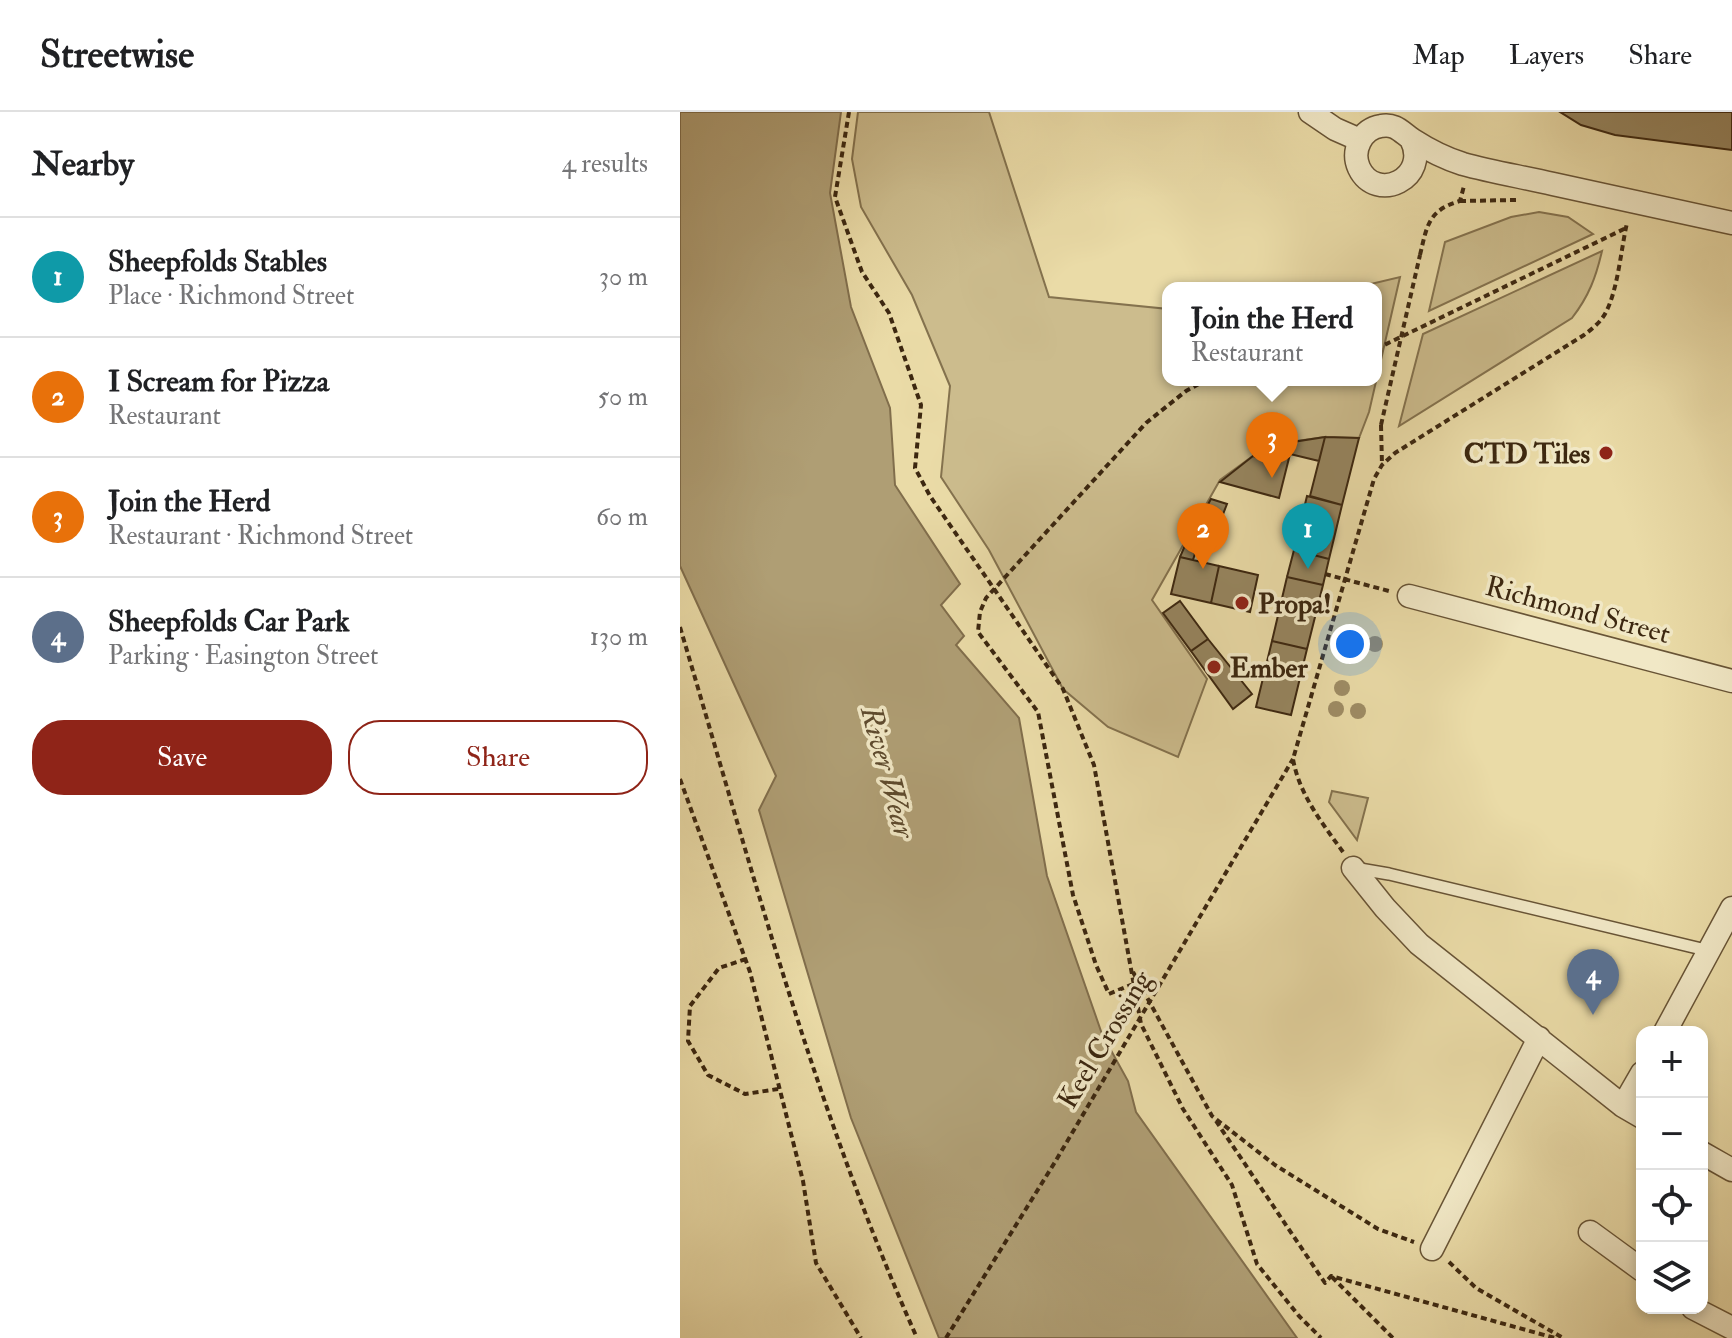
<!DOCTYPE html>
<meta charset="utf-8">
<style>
:root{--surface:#fff;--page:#f2f2f2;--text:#202124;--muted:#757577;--line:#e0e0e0;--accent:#8f2418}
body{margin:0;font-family:"IM FELL Double Pica",serif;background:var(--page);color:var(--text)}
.controls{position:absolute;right:24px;bottom:24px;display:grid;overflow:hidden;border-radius:16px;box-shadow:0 4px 12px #0003}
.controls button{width:72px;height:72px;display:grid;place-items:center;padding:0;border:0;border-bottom:2px solid var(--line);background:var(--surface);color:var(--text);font:40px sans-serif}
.you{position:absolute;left:670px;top:532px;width:28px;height:28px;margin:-20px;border:6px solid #fff;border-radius:50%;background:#1a73e8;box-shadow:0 0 0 12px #1a73e833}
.badge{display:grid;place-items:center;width:52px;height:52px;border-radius:50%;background:var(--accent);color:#fff;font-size:26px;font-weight:700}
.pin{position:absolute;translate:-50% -66px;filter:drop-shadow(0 2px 4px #0008)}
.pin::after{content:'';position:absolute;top:42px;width:28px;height:24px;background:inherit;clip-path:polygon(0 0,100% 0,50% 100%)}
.popup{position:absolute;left:482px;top:170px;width:220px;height:104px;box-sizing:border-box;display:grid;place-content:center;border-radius:16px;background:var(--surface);filter:drop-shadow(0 2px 6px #0005);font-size:26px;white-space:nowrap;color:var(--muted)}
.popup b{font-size:30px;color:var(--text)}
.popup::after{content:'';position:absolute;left:50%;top:100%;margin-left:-16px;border:16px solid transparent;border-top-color:var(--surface)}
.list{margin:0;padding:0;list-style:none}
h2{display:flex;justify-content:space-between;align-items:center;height:104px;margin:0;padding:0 32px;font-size:34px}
h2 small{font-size:26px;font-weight:400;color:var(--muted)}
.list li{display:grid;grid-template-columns:52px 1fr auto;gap:24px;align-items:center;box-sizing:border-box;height:120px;padding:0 32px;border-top:2px solid var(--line)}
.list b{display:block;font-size:30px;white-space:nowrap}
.list p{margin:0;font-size:26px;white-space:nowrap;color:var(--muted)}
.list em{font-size:26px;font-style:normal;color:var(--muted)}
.actions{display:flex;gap:16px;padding:24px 32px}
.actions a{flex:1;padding:18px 0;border:2px solid var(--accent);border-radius:32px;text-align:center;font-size:28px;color:var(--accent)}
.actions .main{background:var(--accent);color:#fff}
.icon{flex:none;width:44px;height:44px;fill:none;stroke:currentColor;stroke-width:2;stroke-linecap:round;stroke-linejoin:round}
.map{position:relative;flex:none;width:1052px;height:1226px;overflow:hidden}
header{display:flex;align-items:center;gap:48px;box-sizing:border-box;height:112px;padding:0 40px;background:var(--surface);border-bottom:2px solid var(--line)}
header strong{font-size:38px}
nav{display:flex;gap:44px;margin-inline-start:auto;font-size:28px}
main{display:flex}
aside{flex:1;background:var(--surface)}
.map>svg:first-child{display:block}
.green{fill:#ccbc8d;stroke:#84724e;stroke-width:2}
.water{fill:#af9e74;stroke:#816e4c;stroke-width:2}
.building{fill:#96855f;stroke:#3c2710;stroke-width:2}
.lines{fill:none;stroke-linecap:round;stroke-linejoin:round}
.lane-casing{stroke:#685436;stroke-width:14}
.street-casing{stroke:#685436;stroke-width:25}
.path{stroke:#3c2710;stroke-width:4;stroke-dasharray:6 4;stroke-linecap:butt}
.lane{stroke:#f1e8c6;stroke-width:11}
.street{stroke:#f1e8c6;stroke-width:22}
.path-bridge{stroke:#3c2710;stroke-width:4;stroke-dasharray:6 4;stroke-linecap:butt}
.tree{fill:#9e8c65}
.poi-dot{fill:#8f2418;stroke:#f1e8c6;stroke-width:3}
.labels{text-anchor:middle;stroke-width:7;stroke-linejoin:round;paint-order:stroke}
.poi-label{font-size:28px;font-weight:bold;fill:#3c2710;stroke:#f1e8c6;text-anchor:start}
.street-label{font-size:28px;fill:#3c2710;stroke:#f1e8c6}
.water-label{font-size:30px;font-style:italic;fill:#5e4b2e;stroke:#f1e8c6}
</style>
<header>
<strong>Streetwise</strong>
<nav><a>Map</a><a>Layers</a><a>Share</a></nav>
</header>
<main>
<aside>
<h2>Nearby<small>4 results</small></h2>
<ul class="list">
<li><span class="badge" style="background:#0f9aa8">1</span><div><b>Sheepfolds Stables</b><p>Place · Richmond Street</p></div><em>30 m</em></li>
<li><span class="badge" style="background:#e8710a">2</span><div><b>I Scream for Pizza</b><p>Restaurant</p></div><em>50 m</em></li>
<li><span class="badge" style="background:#e8710a">3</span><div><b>Join the Herd</b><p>Restaurant · Richmond Street</p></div><em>60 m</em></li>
<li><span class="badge" style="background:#5c6f8a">4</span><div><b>Sheepfolds Car Park</b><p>Parking · Easington Street</p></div><em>130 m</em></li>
</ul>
<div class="actions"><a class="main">Save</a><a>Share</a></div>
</aside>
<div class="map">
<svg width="1052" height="1226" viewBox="0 0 1052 1226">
<rect width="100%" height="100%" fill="#eadba7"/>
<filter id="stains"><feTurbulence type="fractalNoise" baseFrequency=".0025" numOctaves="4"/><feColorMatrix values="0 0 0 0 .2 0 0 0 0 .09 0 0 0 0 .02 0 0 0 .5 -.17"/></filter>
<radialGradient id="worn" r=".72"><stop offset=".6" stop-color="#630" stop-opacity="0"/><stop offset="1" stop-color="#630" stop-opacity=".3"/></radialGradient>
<path class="green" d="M178,0h131l60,185 119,12v71h208v-92h-22l46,-11 -31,135 -10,26 -34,-1 -57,8 -48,35 -68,120 55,79 -29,78 -70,-30 -45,-38 -74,-139 -48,-73 9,-91 -38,-91 -51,-88 -9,-48z
M859,100l29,5 25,17 -164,77 16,-69 66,-25z
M922,139c-6,26 -13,45 -30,67l-173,108 24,-92z
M652,679l36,7 -11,42 -28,-38z"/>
<path class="water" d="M0,0h161l-11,81 21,114 39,101 5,77 65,99 -19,21 23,31 -8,9 63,73 28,158 55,158 26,47 8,31 161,226h-358l-88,-220 -92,-308 17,-34 -96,-210z"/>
<path class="building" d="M880,0h172v38l-117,-15 -34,-10z
M645,325l34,1 -17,67 -32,-9z
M645,325l-6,24 -29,-7 3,-12z
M613,330l-14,56 -59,-16 33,-26 11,3 4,-14z
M627,384l35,9 -13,54 -35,-9z
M531,387l16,5 -18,46 -23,-7z
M506,431l11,4 -4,13 -13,-3z
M614,438l35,9 -6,26 -36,-8z
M500,445l39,9 -8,37 -40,-9z
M539,454l39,9 -8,37 -39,-9z
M607,465l36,8 -16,64 -35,-8z
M500,489l28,38 -17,12 -28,-38z
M528,527l44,55 -19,15 -42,-58z
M592,529l35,8 -16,66 -35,-8z"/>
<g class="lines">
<g class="lane-casing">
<path id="lane" d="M674,756l35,6 321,77"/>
</g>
<g class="street-casing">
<path id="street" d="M630,0l25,17 25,11
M731,27c20,39 -35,65 -52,29 -8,-18 3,-39 22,-42 15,-3 21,7 32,14 14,9 34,19 50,24 29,8 60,13 90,20 59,13 119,26 179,39
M729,484l323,85
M673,756l32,40 34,36 204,162 19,11
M985,920l67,-124
M943,994l19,-33
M1022,1041l30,17
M910,1120l52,38
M752,1137l107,-211
M1013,1196l39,20"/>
</g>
<path class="path" d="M169,0l-14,85 27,75 27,41 32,92 -6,63 15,28 133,193 31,76 47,259 42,85 49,76 25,79 42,52 22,22
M780,89l57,-1
M740,143c7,-29 8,-45 40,-54l4,-15
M696,237l250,-121
M701,313l1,40
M645,462l64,17
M0,515c71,239 135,482 237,711
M0,667l70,193 53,209 13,82 45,75
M663,740c-21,-29 -44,-58 -50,-93l81,-280 8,-14 13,-12 189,-118c8,-6 17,-13 22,-23 12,-23 15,-63 21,-89
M66,847l-27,9 -29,38 -2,35 20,34 37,19 33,-5
M453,860l79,144 63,49 103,64 36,13
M453,872l-24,10 -13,-29 -23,-70 -35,-183 -60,-80 2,-20 6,-14 160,-175 40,-32 20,-11
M536,1009l109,162 6,-7 224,62
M769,1150l27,26 87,50
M652,1165l61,61"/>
<use href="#lane" class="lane"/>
<use href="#street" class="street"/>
<path class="path-bridge" d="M701,313l39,-170
M266,1226l109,-176 238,-403"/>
</g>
<g class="tree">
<circle cx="695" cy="532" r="8"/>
<circle cx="671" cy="544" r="8"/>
<circle cx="662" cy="576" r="8"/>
<circle cx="656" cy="597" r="8"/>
<circle cx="678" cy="599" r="8"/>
</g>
<g class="poi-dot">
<circle cx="926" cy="341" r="8"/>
<circle cx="562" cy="491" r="8"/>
<circle cx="534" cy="555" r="8"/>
</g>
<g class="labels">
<g class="poi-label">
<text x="910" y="351" text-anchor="end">CTD Tiles</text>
<text x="578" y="501">Propa!</text>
<text x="550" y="565">Ember</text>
</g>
<g class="street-label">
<text transform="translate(898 497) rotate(15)" y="10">Richmond Street</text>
<text transform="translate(424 927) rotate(-59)" y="10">Keel Crossing</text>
</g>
<g class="water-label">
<text transform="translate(208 660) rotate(75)" y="10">River Wear</text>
</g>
</g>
<rect width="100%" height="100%" filter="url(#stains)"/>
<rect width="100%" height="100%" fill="url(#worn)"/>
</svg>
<div class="controls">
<button>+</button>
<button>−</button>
<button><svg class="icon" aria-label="locate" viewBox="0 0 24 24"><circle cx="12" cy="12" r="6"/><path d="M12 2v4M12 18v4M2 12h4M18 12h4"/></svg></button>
<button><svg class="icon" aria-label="layers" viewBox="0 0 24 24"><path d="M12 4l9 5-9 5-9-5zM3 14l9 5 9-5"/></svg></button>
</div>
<div class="you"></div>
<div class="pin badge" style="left:628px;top:457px;background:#0f9aa8">1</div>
<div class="pin badge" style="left:523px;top:457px;background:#e8710a">2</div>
<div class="pin badge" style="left:592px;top:366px;background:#e8710a">3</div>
<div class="popup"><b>Join the Herd</b>Restaurant</div>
<div class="pin badge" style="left:913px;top:903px;background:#5c6f8a">4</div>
</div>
</main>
